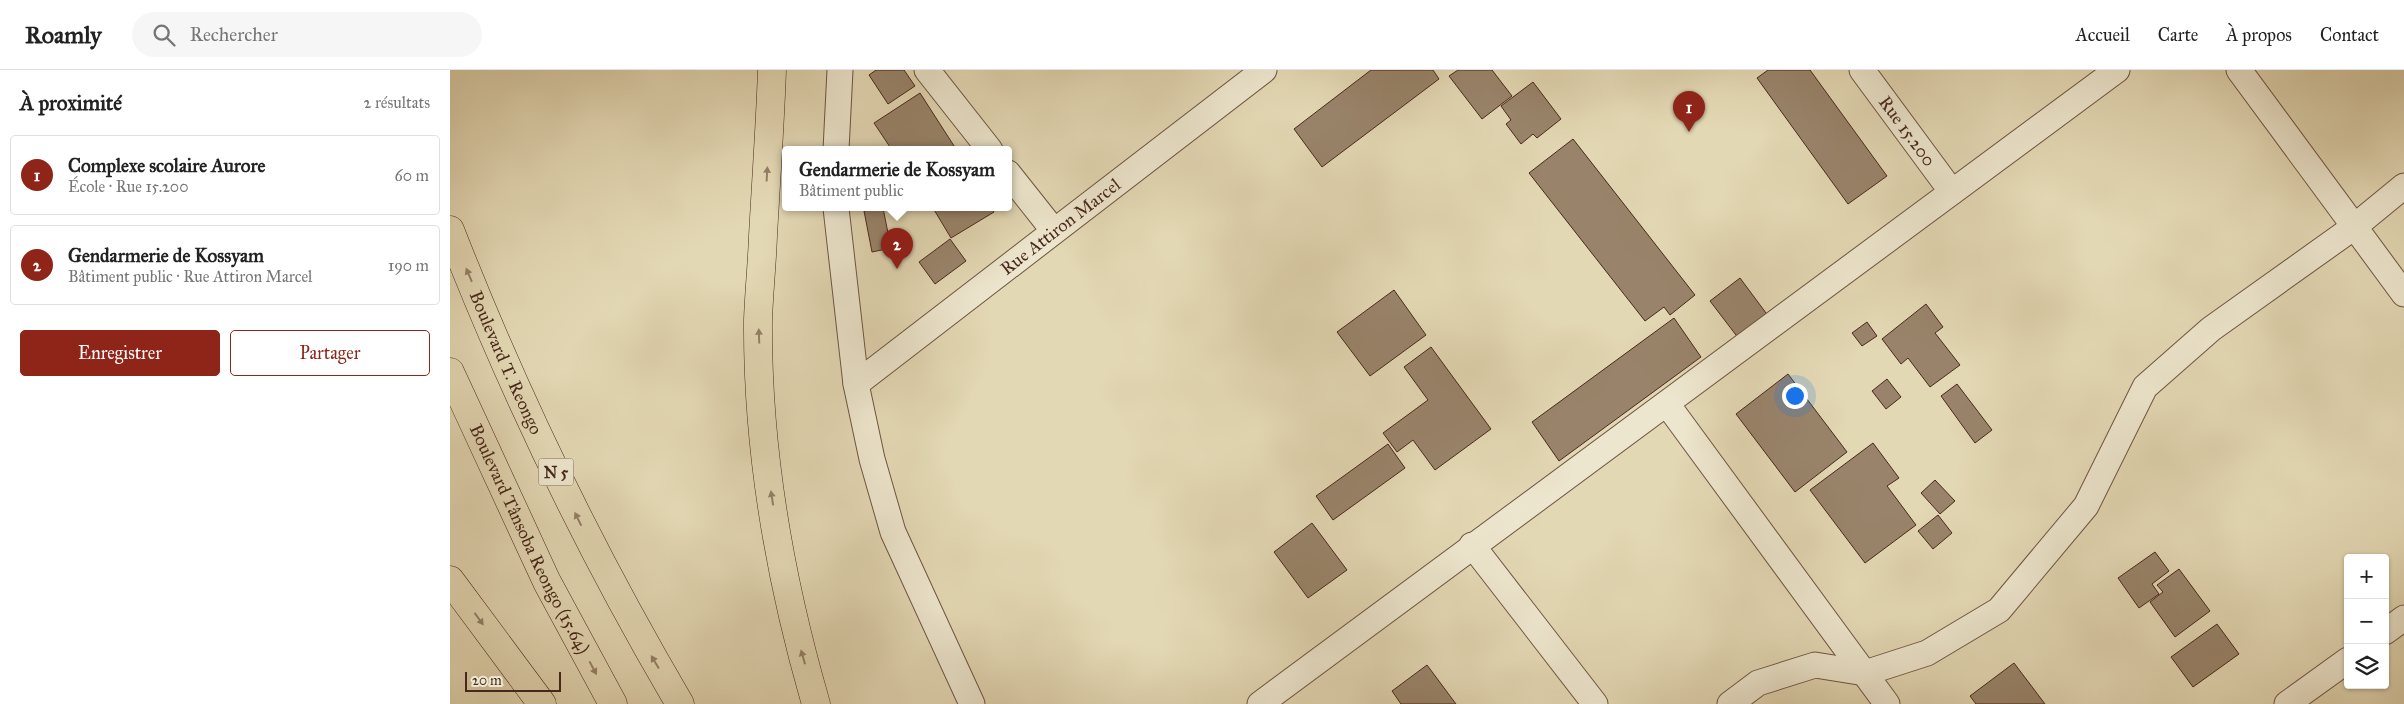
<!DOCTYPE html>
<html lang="fr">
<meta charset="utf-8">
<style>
:root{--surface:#fff;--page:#f6f6f6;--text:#222;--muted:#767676;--line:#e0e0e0;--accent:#8f2418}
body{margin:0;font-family:"IM FELL Great Primer",serif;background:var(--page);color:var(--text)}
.controls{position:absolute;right:15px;bottom:15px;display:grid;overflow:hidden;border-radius:5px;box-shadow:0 1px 4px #0004}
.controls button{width:45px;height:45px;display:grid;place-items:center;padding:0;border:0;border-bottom:1px solid var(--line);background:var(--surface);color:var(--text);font:25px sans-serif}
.scale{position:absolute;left:15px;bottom:12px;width:96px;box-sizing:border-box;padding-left:5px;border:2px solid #48281c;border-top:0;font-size:14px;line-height:18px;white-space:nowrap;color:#48281c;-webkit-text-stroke:4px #ede6ce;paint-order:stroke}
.you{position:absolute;left:1344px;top:325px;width:18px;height:18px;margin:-12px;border:4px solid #fff;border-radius:50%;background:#1a73e8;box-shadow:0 0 0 8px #1a73e833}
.badge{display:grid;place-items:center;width:32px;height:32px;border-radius:50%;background:var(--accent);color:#fff;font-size:16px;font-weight:700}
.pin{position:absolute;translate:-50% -41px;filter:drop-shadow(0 1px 2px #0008)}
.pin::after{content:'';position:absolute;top:26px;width:18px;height:15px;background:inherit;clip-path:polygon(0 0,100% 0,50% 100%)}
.popup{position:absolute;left:332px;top:76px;width:230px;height:65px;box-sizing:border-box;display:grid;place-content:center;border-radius:5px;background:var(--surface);filter:drop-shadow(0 1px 4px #0005);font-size:16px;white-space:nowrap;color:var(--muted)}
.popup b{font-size:19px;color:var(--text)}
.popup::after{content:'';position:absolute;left:50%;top:100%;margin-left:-10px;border:10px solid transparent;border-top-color:var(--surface)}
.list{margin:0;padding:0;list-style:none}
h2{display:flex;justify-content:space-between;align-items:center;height:65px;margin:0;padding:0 20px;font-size:21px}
h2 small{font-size:16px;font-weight:400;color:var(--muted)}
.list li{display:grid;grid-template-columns:32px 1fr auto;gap:15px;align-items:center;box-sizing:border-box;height:80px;margin:0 10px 10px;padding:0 10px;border:1px solid var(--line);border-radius:5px}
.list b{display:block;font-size:19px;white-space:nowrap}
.list p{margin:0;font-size:16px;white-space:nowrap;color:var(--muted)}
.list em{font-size:16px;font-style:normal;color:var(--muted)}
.actions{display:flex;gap:10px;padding:15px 20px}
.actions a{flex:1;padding:11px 0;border:1px solid var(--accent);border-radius:5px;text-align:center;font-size:18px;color:var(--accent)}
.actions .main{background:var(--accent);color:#fff}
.icon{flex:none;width:28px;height:28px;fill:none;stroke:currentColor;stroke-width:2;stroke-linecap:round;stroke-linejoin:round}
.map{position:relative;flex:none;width:1954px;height:634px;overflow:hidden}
header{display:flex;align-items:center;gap:30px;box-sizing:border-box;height:70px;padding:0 25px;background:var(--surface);border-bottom:1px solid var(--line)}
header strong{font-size:24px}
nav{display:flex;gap:28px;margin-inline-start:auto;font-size:18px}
.search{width:350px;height:45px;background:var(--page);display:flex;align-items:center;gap:12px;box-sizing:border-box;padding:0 18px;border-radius:28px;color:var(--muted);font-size:19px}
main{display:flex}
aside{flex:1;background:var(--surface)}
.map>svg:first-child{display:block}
.building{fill:#99846b;stroke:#48281c}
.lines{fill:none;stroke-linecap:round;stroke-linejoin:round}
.street-casing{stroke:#6f5442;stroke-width:27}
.highway-casing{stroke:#48281c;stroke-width:29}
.street{stroke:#ede6ce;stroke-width:25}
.highway{stroke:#e3d8b4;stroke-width:28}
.oneway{fill:#968068}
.labels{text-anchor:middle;stroke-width:4.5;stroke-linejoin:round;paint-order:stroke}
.shield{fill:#ede6ce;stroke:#7a6151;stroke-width:1}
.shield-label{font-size:16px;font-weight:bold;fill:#48281c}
.street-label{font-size:18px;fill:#48281c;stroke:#ede6ce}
</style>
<header>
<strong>Roamly</strong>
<div class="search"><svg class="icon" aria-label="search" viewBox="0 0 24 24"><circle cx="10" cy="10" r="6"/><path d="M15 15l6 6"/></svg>Rechercher</div>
<nav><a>Accueil</a><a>Carte</a><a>À propos</a><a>Contact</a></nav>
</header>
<main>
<aside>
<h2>À proximité<small>2 résultats</small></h2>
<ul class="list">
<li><span class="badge">1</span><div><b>Complexe scolaire Aurore</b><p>École · Rue 15.200</p></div><em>60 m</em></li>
<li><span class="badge">2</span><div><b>Gendarmerie de Kossyam</b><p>Bâtiment public · Rue Attiron Marcel</p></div><em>190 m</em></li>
</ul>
<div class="actions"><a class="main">Enregistrer</a><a>Partager</a></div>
</aside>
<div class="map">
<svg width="1954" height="634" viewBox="0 0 1954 634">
<rect width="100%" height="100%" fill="#e3d8b4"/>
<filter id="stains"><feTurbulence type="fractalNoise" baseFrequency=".004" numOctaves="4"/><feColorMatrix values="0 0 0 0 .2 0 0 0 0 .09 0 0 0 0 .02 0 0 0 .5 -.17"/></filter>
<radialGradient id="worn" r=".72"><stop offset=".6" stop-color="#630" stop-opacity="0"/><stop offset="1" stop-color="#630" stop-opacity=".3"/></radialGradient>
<path class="building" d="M426,0h28l11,16 -27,18 -19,-29z
M921,0h62l6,9 -117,88 -28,-38z
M1008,0h34l20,26 -30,23 -33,-43z
M1318,0h42l77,106 -39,28 -91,-126z
M1083,12l28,37 -24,19 -4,-4 -12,10 -15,-20 5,-4 -10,-14z
M470,23l36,56 -2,1h-62l-18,-27z
M1123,69l122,156 -25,20 -6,-8 -19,14 -116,-148z
M433,138l8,40 -19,4 -8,-41z
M483,138h58l3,4 -43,26z
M500,169l16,22 -31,23 -16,-22z
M1290,208l29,39 -30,22 -29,-38z
M944,220l32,45 -56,41 -33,-44z
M1476,234l17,23 -8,6 25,32 -30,22 -22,-29 -7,6 -19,-25z
M1224,248l27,39 -142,104 -27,-39z
M1417,252l10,14 -15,10 -10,-13z
M981,277l60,82 -56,41 -22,-30 -16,12 -14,-19 45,-33 -24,-33z
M1338,304l59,78 -52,40 -59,-78z
M1437,309l14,18 -15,12 -14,-18z
M1507,314l35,46 -17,13 -34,-47z
M1423,373l26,35 -12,8 29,39 -51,38 -55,-73z
M938,374l17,24 -72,52 -17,-24z
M1485,410l20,21 -15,13 -19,-21z
M1488,445l14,18 -19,16 -15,-18z
M862,453l35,47 -39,28 -34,-46z
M1705,482l14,19 -17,13 7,10 -20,14 -21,-30z
M1729,499l31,42 -35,26 -25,-35 13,-10 -6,-7z
M1767,554l22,30 -46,33 -22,-30z
M1564,593l31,41h-69l-6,-8z
M977,595l29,39h-55l-9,-13z"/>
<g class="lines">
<g class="street-casing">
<g id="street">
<path d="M477,0l63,80"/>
<path id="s1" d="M1412,0l90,122"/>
<path d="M1789,0l165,224"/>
<path d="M386,80l4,-80"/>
<path d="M558,103l46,58"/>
<path d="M386,138l20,176 16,75 21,73 79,172"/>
<path id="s2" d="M406,314l408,-314"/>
<path d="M1217,334l220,300"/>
<path d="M1022,475l123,159"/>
<path d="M1935,562l19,-14"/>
<path d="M810,634l857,-634"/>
<path d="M1280,634l28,-21 57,-18 50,8 62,-20 72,-43 87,-104 59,-119 66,-58 143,-102 50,-41"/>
<path d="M1837,634l61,-44"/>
</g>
</g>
<g class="highway-casing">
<g id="highway">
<path d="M322,0c-2,56 -6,111 -9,166 -1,28 -4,56 -5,84 -1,129 22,260 58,384"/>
<path id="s3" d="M0,160c64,164 141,323 230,474"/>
<path id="s4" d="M0,302l97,210 66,122"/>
<path d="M0,510l92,124"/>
</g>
</g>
<use href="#street" class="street"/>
<use href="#highway" class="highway"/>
</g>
<defs><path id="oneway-solid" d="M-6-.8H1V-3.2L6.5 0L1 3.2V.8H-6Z" transform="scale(1.25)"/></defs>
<g class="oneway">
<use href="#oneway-solid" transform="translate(317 104) rotate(-87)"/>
<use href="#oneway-solid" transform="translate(19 205) rotate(-113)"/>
<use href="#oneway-solid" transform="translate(309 266) rotate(-92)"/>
<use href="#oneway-solid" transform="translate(322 428) rotate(-99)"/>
<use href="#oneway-solid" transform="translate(128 449) rotate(-116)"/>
<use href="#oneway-solid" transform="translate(29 549) rotate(54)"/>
<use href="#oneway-solid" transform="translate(353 587) rotate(-106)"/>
<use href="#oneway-solid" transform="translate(205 592) rotate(-121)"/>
<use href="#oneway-solid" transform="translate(143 598) rotate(62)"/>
</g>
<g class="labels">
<rect class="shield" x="88.5" y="388.5" width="35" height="27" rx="4"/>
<g class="shield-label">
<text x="106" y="408">N 5</text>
</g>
<g class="street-label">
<text dy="6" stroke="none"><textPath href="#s1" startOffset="76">Rue 15.200</textPath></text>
<text dy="6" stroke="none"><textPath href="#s2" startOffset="258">Rue Attiron Marcel</textPath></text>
<text dy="6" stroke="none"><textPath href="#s3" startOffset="144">Boulevard T. Reongo</textPath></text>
<text dy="6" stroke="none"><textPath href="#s4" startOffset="185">Boulevard Tânsoba Reongo (15.64)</textPath></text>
</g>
</g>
<rect width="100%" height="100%" filter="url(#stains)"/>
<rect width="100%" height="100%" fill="url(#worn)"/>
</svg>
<div class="controls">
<button>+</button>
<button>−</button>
<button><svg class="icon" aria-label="layers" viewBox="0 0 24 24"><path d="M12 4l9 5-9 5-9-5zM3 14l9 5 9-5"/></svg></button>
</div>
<div class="scale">20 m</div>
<div class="you"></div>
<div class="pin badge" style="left:1239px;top:62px">1</div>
<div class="pin badge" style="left:447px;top:199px">2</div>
<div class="popup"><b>Gendarmerie de Kossyam</b>Bâtiment public</div>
</div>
</main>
